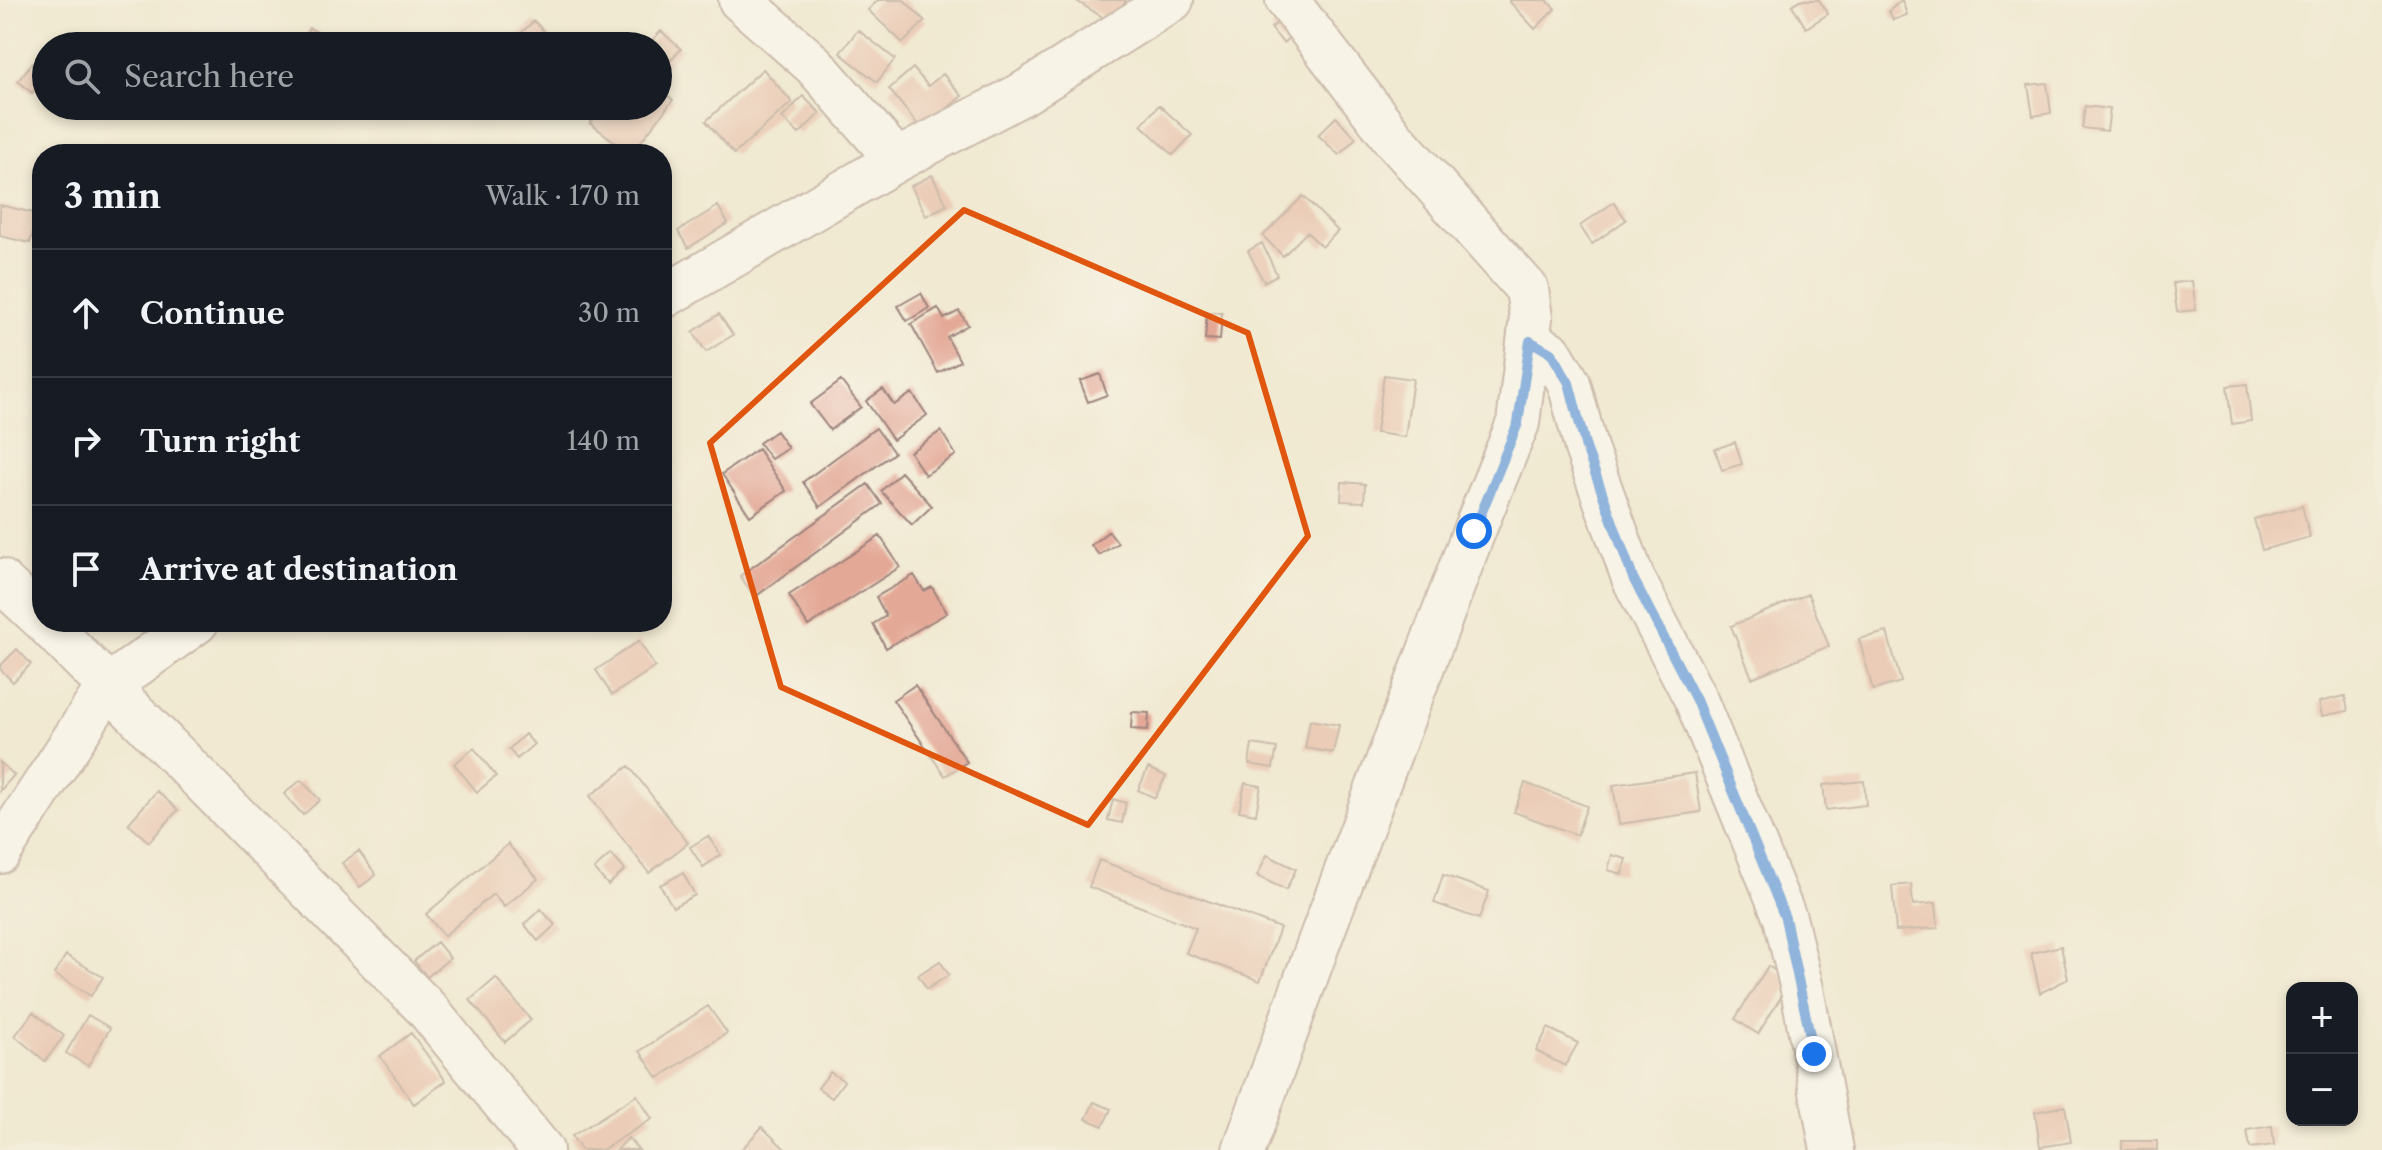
<!DOCTYPE html>
<meta charset="utf-8">
<style>
:root{--surface:#171b24;--page:#20242c;--text:#f1f3f6;--muted:#9ea1a6;--line:#363941}
body{margin:0;font-family:"Libre Caslon Text",serif;background:var(--page);color:var(--text)}
.controls{position:absolute;right:24px;bottom:24px;display:grid;overflow:hidden;border-radius:16px;box-shadow:0 4px 12px #0003}
.controls button{width:72px;height:72px;display:grid;place-items:center;padding:0;border:0;border-bottom:2px solid var(--line);background:var(--surface);color:var(--text);font:40px sans-serif}
.stop{position:absolute;width:24px;height:24px;margin:-18px;border:6px solid #1a73e8;border-radius:50%;background:#fff}
.stop.end{background:#1a73e8;border-color:#fff;box-shadow:0 2px 8px #0008}
.list{margin:0;padding:0;list-style:none}
h2{display:flex;justify-content:space-between;align-items:center;height:104px;margin:0;padding:0 32px;font-size:34px}
h2 small{font-size:26px;font-weight:400;color:var(--muted)}
.list li{display:grid;grid-template-columns:52px 1fr auto;gap:24px;align-items:center;box-sizing:border-box;height:128px;padding:0 32px;border-top:2px solid var(--line)}
.list b{display:block;font-size:30px;white-space:nowrap}
.list em{font-size:26px;font-style:normal;color:var(--muted)}
.icon{flex:none;width:44px;height:44px;fill:none;stroke:currentColor;stroke-width:2;stroke-linecap:round;stroke-linejoin:round}
.map{position:relative;flex:none;width:2382px;height:1150px;overflow:hidden}
.search{position:absolute;background:var(--surface);box-shadow:0 4px 12px #0003;left:32px;top:32px;width:640px;height:88px;display:flex;align-items:center;gap:20px;box-sizing:border-box;padding:0 28px;border-radius:44px;color:var(--muted);font-size:30px}
.panel{position:absolute;background:var(--surface);box-shadow:0 4px 12px #0003;left:32px;top:144px;width:640px;height:488px;border-radius:32px}
.map>svg:first-child{display:block}
.building{fill:#e4a896}
.lines{fill:none;stroke-linecap:round;stroke-linejoin:round}
.street-casing{stroke:#9e847e;stroke-width:46}
.street{stroke:#fff;stroke-width:42}
.route{stroke:#1a73e8;stroke-width:10}
.marked{fill:none;stroke:#e0560e;stroke-width:6;stroke-linejoin:round}
</style>
<div class="map">
<svg width="2382" height="1150" viewBox="0 0 2382 1150">
<rect width="100%" height="100%" fill="#f7f3e8"/>
<filter id="ink" filterUnits="userSpaceOnUse"><feTurbulence type="fractalNoise" baseFrequency=".0125" numOctaves="2"/><feDisplacementMap in="SourceGraphic" scale="16" xChannelSelector="R" yChannelSelector="G"/><feConvolveMatrix kernelMatrix="1 2 1 2 8 2 1 2 1" color-interpolation-filters="sRGB"/></filter>
<filter id="wash" filterUnits="userSpaceOnUse"><feTurbulence type="fractalNoise" baseFrequency=".006" numOctaves="4" result="noise"/><feDisplacementMap in="SourceGraphic" scale="32" xChannelSelector="R" yChannelSelector="G"/><feGaussianBlur stdDeviation="1.8" result="paint"/><feColorMatrix in="noise" values="0 0 0 0 0 0 0 0 0 0 0 0 0 0 0 0 0 1.4 0 .05"/><feComposite in="paint" operator="in"/></filter>
<g filter="url(#wash)">
<rect width="100%" height="100%" fill="#f1e9d2"/>
<g id="blocks">
<path class="building" d="M878,0h26l21,21 -22,22 -35,-33z
M1075,0h51l-14,23z
M1510,0h37l8,9 -20,20 -26,-28z
M1800,0h19l9,14 -22,14 -14,-23z
M1902,0l5,15 -14,5 -4,-9z
M1285,16l12,15 -14,12 -12,-15z
M534,21l22,23 -2,2h-47z
M309,28l27,13 -3,5h-33z
M858,30l37,29 -18,23 -37,-29z
M661,31l20,18 -19,21 -4,-4v-20h-11z
M32,63l14,11v3l-14,16 -14,-12z
M913,68l15,18 15,-12 19,22 -40,34 -33,-41z
M763,69l29,33 -58,52 -28,-33z
M2047,83l4,30 -18,3 -5,-31z
M658,88l15,12 -42,54 -41,-31 14,-17h54z
M803,96l17,17 -21,21 -17,-16z
M1159,105l33,30 -19,20 -32,-30z
M2085,106l25,3 -3,22 -25,-3z
M1336,117l20,21 -17,17 -21,-20z
M932,175l15,30 -21,11 -15,-30z
M1303,196l35,35 -16,16 -15,-15 -24,24 -20,-20z
M1614,202l12,18 -34,24 -12,-18z
M0,205l38,9 -8,29 -30,-7z
M718,206l10,17 -40,25 -10,-17z
M1262,243l15,32 -13,7 -16,-31z
M2192,281l4,29 -19,2 -4,-29z
M921,293l8,15 -22,13 -9,-15z
M938,308l6,11 15,-8 9,14 -21,12 13,24 -22,12 -27,-49z
M1207,312l15,1 -2,27 -15,-1z
M719,314l14,21 -27,17 -13,-20z
M1100,374l7,21 -19,7 -8,-21z
M1384,375l29,4 -8,58 -29,-4z
M841,381l20,26 -31,23 -20,-26z
M2247,384l4,37 -19,3 -5,-38z
M883,389l11,16 18,-12 15,22 -34,25 -27,-39z
M876,428l18,25 -74,54 -17,-25z
M776,431l12,17 -17,11 -12,-16z
M941,431l15,24 -31,20 -15,-23z
M1735,442l7,22 -20,6 -7,-21z
M758,449l28,42 -36,25 -28,-42z
M901,472l31,34 -20,19 -31,-34z
M1342,482l23,2 -1,18 -23,-1z
M868,484l14,20 -127,93 -15,-21z
M2302,506l8,31 -48,13 -8,-31z
M1109,531l9,12 -19,12 -8,-10z
M880,536l20,31 -92,59 -19,-31z
M914,575l10,16 8,-4 15,26 -61,35 -13,-24 13,-8 -10,-19z
M1808,594l21,52 -77,32 -21,-52z
M1887,632l14,50 -28,8 -14,-51z
M639,641l16,26 -43,28 -16,-25z
M17,649l14,15 -18,18 -13,-13v-3z
M915,685l52,77 -22,14 -52,-76z
M2345,696l3,15 -26,5 -3,-14z
M1132,712l17,1 -1,17 -17,-1z
M1310,720l29,5 -6,28 -28,-5z
M525,734l9,10 -17,15 -8,-10z
M1252,744l25,4 -4,20 -24,-4z
M474,748l22,28 -19,16 -23,-28z
M0,762l14,13 -14,16z
M629,766l59,77 -39,30 -59,-77z
M1148,768l18,8 -11,22 -17,-8z
M1695,773l6,39 -82,12 -6,-39z
M301,780l19,20 -17,15 -19,-21z
M1864,781l2,24 -40,5 -3,-25z
M1245,783l16,3 -5,28 -17,-3z
M1525,783l62,23 -10,29 -63,-23z
M157,791l21,19 -29,32 -21,-18z
M1113,799l13,4 -4,20 -14,-3z
M708,836l13,19 -18,12 -13,-20z
M508,844l30,35 -34,28 -11,-13 -49,42 -18,-22z
M359,851l17,24 -16,12 -18,-24z
M611,854l14,16 -17,15 -14,-16z
M1267,855l29,14 -10,21 -29,-14z
M1612,855l14,4 -4,15 -14,-4z
M1099,860l181,68 -20,53 -74,-28 10,-25 -107,-41z
M683,873l12,22 -22,12 -13,-22z
M1443,875l46,16 -10,28 -45,-16z
M1911,884l2,21 23,-2 2,25 -42,3 -4,-45z
M541,909l14,16 -17,16 -14,-17z
M437,942l13,16 -23,19 -13,-16z
M2061,946l7,33 -28,14 -9,-40z
M66,955l37,22 -12,19 -37,-22z
M940,961l9,14 -22,14 -9,-14z
M1768,966l23,15 -33,53 -23,-15z
M496,978l35,42 -26,22 -35,-42z
M708,1006l19,27 -69,45 -18,-27z
M33,1012l31,24 -19,25 -30,-25z
M88,1015l22,13 -22,38 -22,-13z
M1548,1028l30,15 -13,23 -29,-15z
M411,1033l35,48 -32,23 -34,-48z
M830,1072l14,9 -12,17 -14,-10z
M637,1095l15,24 -50,31h-21l-9,-14z
M1094,1102l17,7 -8,17 -17,-7z
M2065,1106l6,36 -31,5 -5,-35z
M2272,1126l2,19 -24,3 -3,-18z
M762,1127l24,23h-45z
M628,1138l11,12h-22z
M2122,1141h35v9h-35z"/>
</g>
</g>
<g filter="url(#ink)">
<use href="#blocks" fill-opacity="0" stroke="#9e847e" stroke-width="2"/>
<g class="lines">
<g class="street-casing">
<path id="street" d="M740,0l74,65 83,95
M662,298l235,-138 127,-67 148,-93
M1530,341l21,12 18,30 17,65 47,130 63,122 89,218 17,71 30,161
M0,580l42,39
M45,622l381,386 116,142
M0,852l108,-166 89,-64
M1244,1150l74,-205 156,-414 44,-108 13,-105 -4,-29 -134,-151 -106,-138"/>
</g>
<use href="#street" class="street"/>
</g>
</g>
<g class="lines" filter="url(#ink)">
<path class="route" d="M1474,531l44,-108 12,-82 21,12 18,30 17,65 47,130 63,122 89,218 29,136"/>
</g>
<path d="M0 0H2382V1150H0ZM964,210l284,123 60,203 -220,289 -307,-138 -71,-244z" fill="#f1e9d2" fill-opacity=".55" fill-rule="evenodd"/>
<path class="marked" d="M964,210l284,123 60,203 -220,289 -307,-138 -71,-244z"/>
</svg>
<div class="controls">
<button>+</button>
<button>−</button>
</div>
<div class="stop" style="left:1474px;top:531px"></div>
<div class="stop end" style="left:1814px;top:1054px"></div>
<div class="search"><svg class="icon" aria-label="search" viewBox="0 0 24 24"><circle cx="10" cy="10" r="6"/><path d="M15 15l6 6"/></svg>Search here</div>
<section class="panel">
<h2>3 min<small>Walk · 170 m</small></h2>
<ul class="list">
<li><svg class="icon" aria-label="ahead" viewBox="0 0 24 24"><path d="M12 20V5M6 11l6-6 6 6"/></svg><div><b>Continue</b></div><em>30 m</em></li>
<li><svg class="icon" aria-label="right" viewBox="0 0 24 24"><path d="M7 20v-9h11M14 6l5 5-5 5"/></svg><div><b>Turn right</b></div><em>140 m</em></li>
<li><svg class="icon" aria-label="arrive" viewBox="0 0 24 24"><path d="M6 21V4h12l-3 4 3 4H6"/></svg><div><b>Arrive at destination</b></div></li>
</ul>
</section>
</div>
